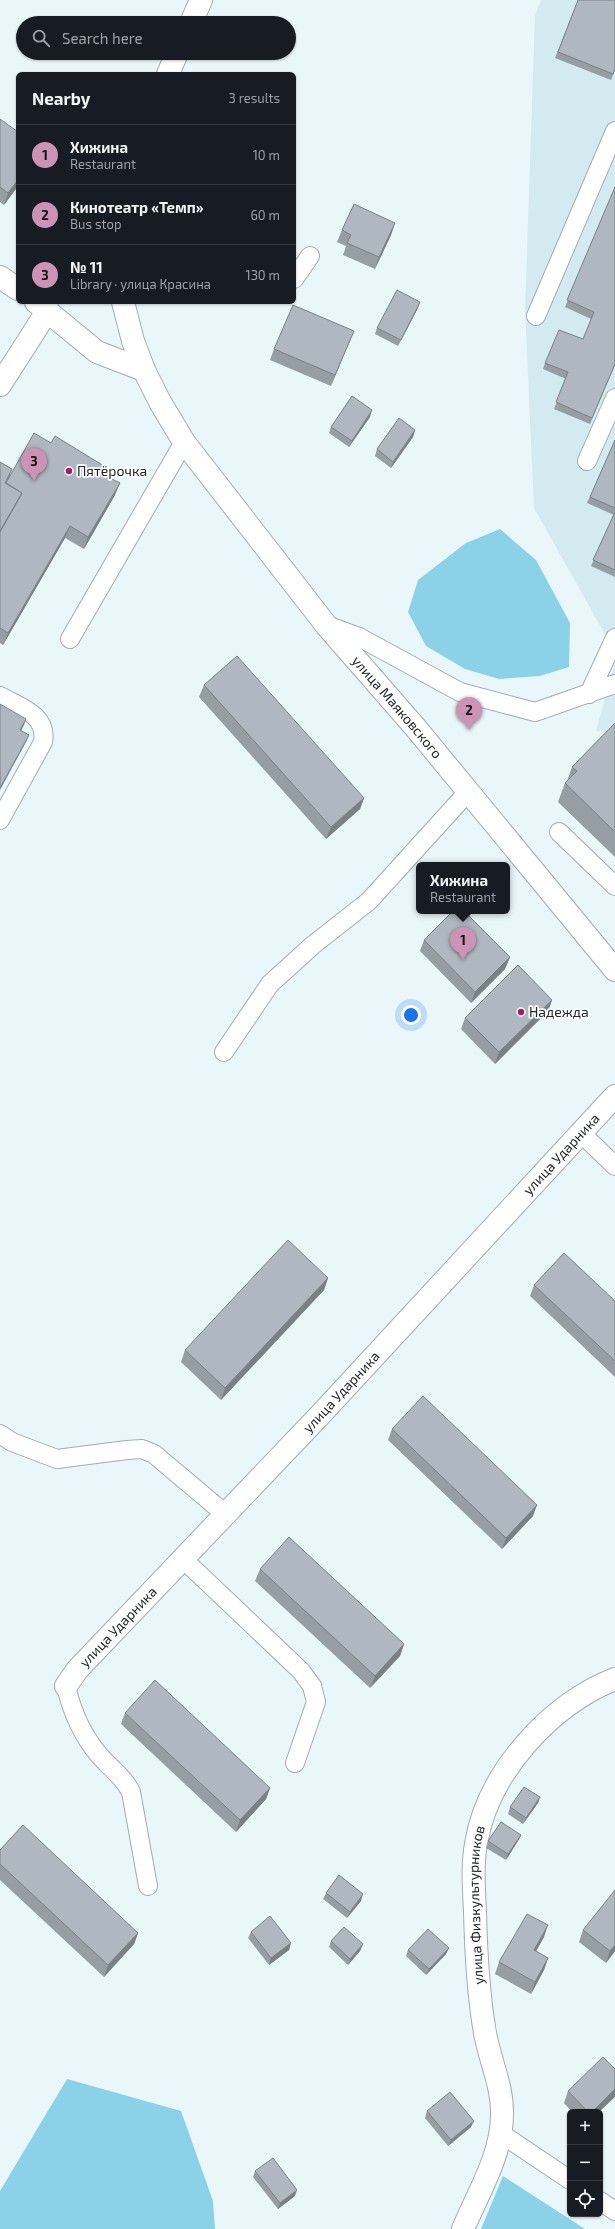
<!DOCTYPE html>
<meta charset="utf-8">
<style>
:root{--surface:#171b24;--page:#20242c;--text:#f1f3f6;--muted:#9ea1a6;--line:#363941;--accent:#cd93b7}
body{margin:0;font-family:"Exo 2",sans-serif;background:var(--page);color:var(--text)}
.controls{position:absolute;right:12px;bottom:12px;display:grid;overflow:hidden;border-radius:6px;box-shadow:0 1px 3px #0004}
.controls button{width:36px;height:36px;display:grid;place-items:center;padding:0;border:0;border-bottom:1px solid var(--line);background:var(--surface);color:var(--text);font:20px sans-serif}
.you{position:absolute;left:411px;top:1015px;width:14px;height:14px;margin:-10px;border:3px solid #fff;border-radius:50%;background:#1a73e8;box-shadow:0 0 0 6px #1a73e833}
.badge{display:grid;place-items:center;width:26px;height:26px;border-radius:50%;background:var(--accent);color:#111;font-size:13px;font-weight:700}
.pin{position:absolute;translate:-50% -33px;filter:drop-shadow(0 1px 2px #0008)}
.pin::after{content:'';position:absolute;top:21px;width:14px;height:12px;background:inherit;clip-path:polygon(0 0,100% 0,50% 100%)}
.popup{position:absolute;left:416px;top:862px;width:94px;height:52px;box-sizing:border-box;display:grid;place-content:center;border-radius:6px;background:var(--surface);filter:drop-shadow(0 1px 3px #0005);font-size:13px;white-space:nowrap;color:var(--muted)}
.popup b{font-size:15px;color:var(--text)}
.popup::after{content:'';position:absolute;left:50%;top:100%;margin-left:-8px;border:8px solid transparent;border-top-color:var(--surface)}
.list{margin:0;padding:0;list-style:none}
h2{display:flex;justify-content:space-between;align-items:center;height:52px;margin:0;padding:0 16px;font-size:17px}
h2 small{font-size:13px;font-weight:400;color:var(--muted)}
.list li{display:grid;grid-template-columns:26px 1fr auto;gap:12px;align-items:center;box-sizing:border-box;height:60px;padding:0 16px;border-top:1px solid var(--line)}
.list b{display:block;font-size:15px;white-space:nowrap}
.list p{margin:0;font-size:13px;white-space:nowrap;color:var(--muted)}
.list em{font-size:13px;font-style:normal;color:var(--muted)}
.icon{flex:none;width:22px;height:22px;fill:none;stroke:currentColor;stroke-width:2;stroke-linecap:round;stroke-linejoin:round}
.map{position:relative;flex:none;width:615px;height:2229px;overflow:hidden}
.search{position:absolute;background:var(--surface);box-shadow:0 1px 3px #0004;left:16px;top:16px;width:280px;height:44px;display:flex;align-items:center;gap:10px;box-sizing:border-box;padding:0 14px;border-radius:22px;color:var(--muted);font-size:15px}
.panel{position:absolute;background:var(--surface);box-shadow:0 1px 3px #0004;left:16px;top:72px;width:280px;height:232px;border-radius:6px}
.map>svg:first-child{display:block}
.built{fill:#d4eaf1}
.green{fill:#8bd2e9}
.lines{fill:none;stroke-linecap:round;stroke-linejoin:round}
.lane-casing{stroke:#a0acb1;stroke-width:20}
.street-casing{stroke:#a0acb1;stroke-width:24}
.secondary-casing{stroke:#a0acb1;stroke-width:24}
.lane{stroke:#fff;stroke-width:18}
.street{stroke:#fff;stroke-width:22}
.secondary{stroke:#fff;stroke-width:22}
.wall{fill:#969ea5}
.shaded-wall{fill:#7a8186}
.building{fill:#afb8c0;stroke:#7a8186}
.poi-dot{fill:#a21e6b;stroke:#fff;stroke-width:1.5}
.labels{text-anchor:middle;stroke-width:3.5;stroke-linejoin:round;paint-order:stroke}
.poi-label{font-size:14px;fill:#212628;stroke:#fff;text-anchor:start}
.street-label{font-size:14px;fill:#212628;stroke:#fff}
</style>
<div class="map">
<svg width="615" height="2229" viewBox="0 0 615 2229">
<rect width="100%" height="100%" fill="#e9f7fb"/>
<path class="built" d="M541,0h74v652l-81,-144 -9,-199 10,-294z
M615,663v70l-19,-2z"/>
<path class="green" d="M500,529l36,31 34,63 -1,44 -29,9 -41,3 -34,-10 -39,-23 -18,-34 10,-32 48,-37z
M67,2079l114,32 32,90 2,28h-215v-38z
M503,2176l82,53h-104z"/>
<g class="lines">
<g class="lane-casing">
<path id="lane" d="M294,279l16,-23
M536,316l79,-185
M587,461l28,-63
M326,625l33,12 101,55 75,20 80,-28
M70,639l114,-197
M589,694l26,-56
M0,696c20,11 48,19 43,46l-43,78
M559,832l56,54
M224,1052l46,-68 43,-39 56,-44 98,-108
M581,1133l34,33
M0,1434l12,8 45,17 70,-9 15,-1 12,5 70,59
M182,1558l119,113 11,15 4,16 -21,61
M66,1686c6,26 16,49 33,69 11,13 24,21 32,37l17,94
M500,2133l70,47
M600,2201l15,10"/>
</g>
<g class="street-casing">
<g id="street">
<path d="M0,277l18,12"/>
<path d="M36,302l61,50 47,18"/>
<path d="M0,385l48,-75"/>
<path id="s1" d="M66,1686l11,-16 244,-256 294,-318"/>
<path id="s2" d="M463,2229c15,-36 39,-74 39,-114 1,-28 -12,-54 -17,-82 -7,-40 -9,-80 -10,-121 -1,-23 -3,-46 1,-68 11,-70 74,-140 139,-165"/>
</g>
</g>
<g class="secondary-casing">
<g id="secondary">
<path d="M191,23l10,-23"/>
<path d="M168,74l9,-21"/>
<path id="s3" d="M123,302l10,39 11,29 16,32 24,40 142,183 89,102 200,243"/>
</g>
</g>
<use href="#lane" class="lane"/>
<use href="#street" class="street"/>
<use href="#secondary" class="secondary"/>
</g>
<path class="wall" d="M578,0l37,70 -4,10 -56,-22z
M0,119l18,67 -14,19 -4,-3z
M615,187v178l-25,59 -36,-15 12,-30 -23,-10 2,-6 38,-24 8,-20 -26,-12z
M395,223l-4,12 -16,34 -32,-14 3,-9 -9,-4 5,-12z
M418,308l-20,38 -23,-12 2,-6z
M354,331l-5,12 -18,43 -61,-26 4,-11z
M370,417l-21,30 -20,-14 2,-6z
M415,430l-2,7 -22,31 -16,-12 2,-7z
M615,440v137l-24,-11 23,-51 -27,-12z
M0,462l12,7 -2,6 92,-2 13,22 -31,54 -19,-11 -62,107 -3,-2z
M204,685l160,113 -4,11 -34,30 -127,-142z
M615,723v134l-57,-55 7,-19 2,-2 5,-14z
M424,940l86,17 -5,12 -34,34 -51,-52z
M552,1000l-4,11 -53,53 -34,-35 4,-11z
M328,1278l-4,12 -103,110 -40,-38 4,-12z
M534,1285l81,16v76l-85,-81z
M392,1429l141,87 -31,33 -114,-109z
M260,1569l144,75 -4,12 -30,32 -115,-107z
M125,1713l145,75 -4,11 -30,33 -115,-108z
M540,1797l-2,6 -15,21 -15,-10 2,-7z
M521,1835l-3,6 -12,19 -20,-12 2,-7z
M0,1850l138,83 -4,11 -30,33 -104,-97z
M326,1893l35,8 -14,17 -24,-19z
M583,1930l32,21 -9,12 -27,-21z
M251,1932l40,11 -2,7 -20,15 -21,-27z
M544,1937l-8,14 12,7 -4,12 -13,24 -36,-20 4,-12z
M331,1941l32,3 -3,7 -12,14 -19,-18z
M449,1948l-3,6 -20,21 -20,-19 2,-6z
M568,2091l31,21h-27l-8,-9z
M427,2111l44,16 -23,19 -23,-28z
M255,2171l40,25 -17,13 -25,-32z"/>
<path class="shaded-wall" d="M18,180v6l-14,19 4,-12z
M395,223l-4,12 -16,34 4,-12z
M420,302l-2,6 -20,38z
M354,331l-5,12 -18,43 4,-11z
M372,410l-2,7 -21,30 3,-6z
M415,430l-2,7 -22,31 2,-6z
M120,483l-5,12 -31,54 4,-12z
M22,493l-6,15 -16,28v-5z
M70,526l-5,12 -62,107 5,-12z
M26,719l-2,6 -6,12 2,-7z
M29,735l-3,7 -26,48v-2z
M364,798l-4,11 -34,30 5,-12z
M510,957l-5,12 -34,34 4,-11z
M552,1000l-4,11 -53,53 4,-12z
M328,1278l-4,12 -103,110 4,-12z
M537,1505l-4,11 -31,33 4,-11z
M404,1644l-4,12 -30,32 5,-12z
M270,1788l-4,11 -30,33 4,-12z
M540,1797l-2,6 -15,21 3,-6z
M521,1835l-3,6 -12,19 2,-6z
M363,1894l-2,7 -14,17 3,-6z
M548,1925l-4,12 -14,25 4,-12z
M138,1933l-4,11 -30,33 4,-12z
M291,1943l-2,7 -20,15 2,-7z
M363,1944l-3,7 -12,14 2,-6z
M615,1945v6l-9,12 4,-12z
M449,1948l-3,6 -20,21 3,-6z
M548,1958l-4,12 -13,24 4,-12z
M615,2089v8l-16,15h-7z
M474,2121l-3,6 -23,19 3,-6z
M297,2190l-2,6 -17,13 2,-6z"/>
<path class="building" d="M578,0h37v69l-2,5 -55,-22z
M0,119l18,13v48l-10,13 -8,-6z
M615,187v177l-23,54 -36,-16 12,-30 -23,-9 14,-33 24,9 11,-27 -27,-12z
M354,204l41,19 -16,34 -32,-14 4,-8 -9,-5z
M397,290l23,12 -19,38 -24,-12z
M293,305l61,26 -19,44 -61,-26z
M352,396l20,14 -20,31 -21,-14z
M399,418l16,12 -22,32 -16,-13z
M34,433l17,10 4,-7 49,30 -4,7 20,10 -32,54 -18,-11 -62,107 -8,-5v-96l20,-35 2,-4 -16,-10z
M615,440v68l-25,-11z
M0,462l12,7 -7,14 17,10 -22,38z
M615,512v58l-22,-10z
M237,656l127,142 -33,29 -127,-142z
M0,704l26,15 -6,11 9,5 -29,53z
M615,723v109l-50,-49 12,-12 -5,-4z
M453,911h11l46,46 -35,35 -51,-52z
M518,965l34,35 -53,52 -34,-34z
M288,1240l40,38 -103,110 -40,-38z
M564,1253l51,48v60l-81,-76z
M423,1396l114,109 -31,33 -114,-109z
M289,1537l115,107 -29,32 -115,-107z
M155,1680l115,108 -30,32 -115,-107z
M524,1787l16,10 -14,21 -16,-11z
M501,1822l20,13 -13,19 -20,-13z
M23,1825l115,108 -30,32 -108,-101v-14z
M339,1875l24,19 -13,18 -24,-19z
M615,1890v55l-5,6 -27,-21z
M527,1914l21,11 -14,25 14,8 -13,24 -36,-20z
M270,1916l21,27 -20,15 -20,-26z
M344,1927l19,17 -13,15 -19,-18z
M428,1929l21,19 -20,21 -21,-19z
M603,2057l12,12v20l-23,23h-4l-20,-21z
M450,2092l24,29 -23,19 -24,-29z
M273,2158l24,32 -17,13 -25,-32z"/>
<g class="poi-dot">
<circle cx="69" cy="471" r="4"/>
<circle cx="521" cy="1012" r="4"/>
</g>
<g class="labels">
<g class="poi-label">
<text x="77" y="476">Пятёрочка</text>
<text x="529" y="1017">Надежда</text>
</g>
<g class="street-label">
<text dy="5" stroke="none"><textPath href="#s3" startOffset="494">улица Маяковского</textPath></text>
<text dy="5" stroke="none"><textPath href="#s1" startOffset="727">улица Ударника</textPath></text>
<text dy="5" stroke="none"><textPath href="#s1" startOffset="403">улица Ударника</textPath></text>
<text dy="5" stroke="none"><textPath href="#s1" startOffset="79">улица Ударника</textPath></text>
<text dy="5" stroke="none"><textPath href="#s2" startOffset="334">улица Физкультурников</textPath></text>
</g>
</g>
</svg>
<div class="controls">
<button>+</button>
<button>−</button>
<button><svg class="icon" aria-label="locate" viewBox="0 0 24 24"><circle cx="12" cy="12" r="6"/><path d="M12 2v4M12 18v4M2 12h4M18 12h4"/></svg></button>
</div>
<div class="you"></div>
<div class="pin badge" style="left:463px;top:960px">1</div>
<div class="popup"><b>Хижина</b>Restaurant</div>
<div class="pin badge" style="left:469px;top:730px">2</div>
<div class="pin badge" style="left:34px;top:481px">3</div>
<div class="search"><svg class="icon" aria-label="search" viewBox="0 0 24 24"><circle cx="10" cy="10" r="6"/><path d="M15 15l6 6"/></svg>Search here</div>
<section class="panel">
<h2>Nearby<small>3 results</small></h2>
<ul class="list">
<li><span class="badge">1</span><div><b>Хижина</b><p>Restaurant</p></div><em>10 m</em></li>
<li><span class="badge">2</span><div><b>Кинотеатр «Темп»</b><p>Bus stop</p></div><em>60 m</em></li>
<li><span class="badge">3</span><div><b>№ 11</b><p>Library · улица Красина</p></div><em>130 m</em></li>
</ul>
</section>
</div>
